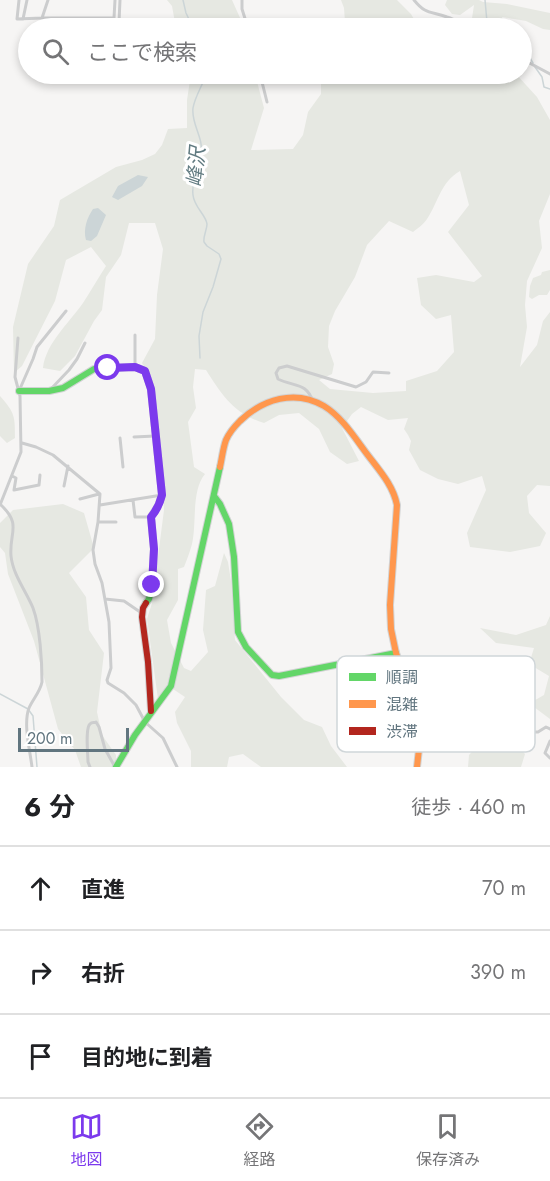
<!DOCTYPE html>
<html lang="ja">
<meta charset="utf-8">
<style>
:root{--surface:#fff;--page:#f2f2f2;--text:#202124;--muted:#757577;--line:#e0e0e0;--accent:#7c3aed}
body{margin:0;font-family:Jost,"Noto Sans JP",sans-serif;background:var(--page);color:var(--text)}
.scale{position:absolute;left:18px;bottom:15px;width:111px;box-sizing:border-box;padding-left:6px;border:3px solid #61757f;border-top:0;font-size:16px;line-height:21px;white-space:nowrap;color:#61757f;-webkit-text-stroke:4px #fff;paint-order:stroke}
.stop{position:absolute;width:18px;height:18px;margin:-14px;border:4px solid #7c3aed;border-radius:50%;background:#fff}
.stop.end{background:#7c3aed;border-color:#fff;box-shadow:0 2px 6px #0008}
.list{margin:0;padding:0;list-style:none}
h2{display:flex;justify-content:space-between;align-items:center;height:78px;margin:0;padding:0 24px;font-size:26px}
h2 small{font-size:20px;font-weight:400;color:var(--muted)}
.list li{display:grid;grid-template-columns:39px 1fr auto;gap:18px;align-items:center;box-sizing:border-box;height:84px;padding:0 24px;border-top:2px solid var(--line)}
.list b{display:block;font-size:22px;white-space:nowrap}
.list em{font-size:20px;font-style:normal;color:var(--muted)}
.icon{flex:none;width:33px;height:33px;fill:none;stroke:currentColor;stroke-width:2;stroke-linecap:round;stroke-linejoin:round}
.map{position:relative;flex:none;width:550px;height:767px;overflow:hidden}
.search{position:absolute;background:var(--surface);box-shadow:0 3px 9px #0003;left:18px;right:18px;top:18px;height:66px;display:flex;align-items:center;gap:15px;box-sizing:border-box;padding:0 21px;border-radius:33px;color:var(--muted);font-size:22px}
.sheet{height:330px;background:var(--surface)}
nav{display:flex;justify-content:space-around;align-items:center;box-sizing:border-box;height:84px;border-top:2px solid var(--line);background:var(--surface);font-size:16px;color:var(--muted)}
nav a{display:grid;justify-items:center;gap:3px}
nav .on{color:var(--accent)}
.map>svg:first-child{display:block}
.green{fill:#e6e8e2;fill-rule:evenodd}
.water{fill:#ccd5d7}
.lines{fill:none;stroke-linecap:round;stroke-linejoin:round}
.stream{stroke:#ccd5d7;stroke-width:1.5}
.fast-casing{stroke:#d2d3d4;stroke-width:8}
.slow-casing{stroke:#d2d3d4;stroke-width:8}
.jam-casing{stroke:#d2d3d4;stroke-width:8}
.street{stroke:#cccdce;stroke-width:3}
.fast{stroke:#63d668;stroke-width:6}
.slow{stroke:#ff974d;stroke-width:6}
.jam{stroke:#b3261e;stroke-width:6}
.route{stroke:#7c3aed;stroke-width:8}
.labels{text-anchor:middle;stroke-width:6;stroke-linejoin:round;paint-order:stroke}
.water-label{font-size:20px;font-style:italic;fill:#617b81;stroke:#fff}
.key{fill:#fff;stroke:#d0d6d9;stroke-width:1.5}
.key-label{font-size:16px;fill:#61757f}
</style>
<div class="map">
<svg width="550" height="767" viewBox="0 0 550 767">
<rect width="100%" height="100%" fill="#f6f5f4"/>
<path class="green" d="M167,0h65l9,20 2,8h-67l-4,-22z
M341,0h56l14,14 8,14h-85l11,-6 -1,-14z
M447,0h32l4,2 24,2 43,9v17l-7,-1 -17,-8 -24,-4 1,4 12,7h-38l-6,-3 3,-20 -14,10 -8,-1 -7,-9z
M191,74h64l9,34 -13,42 42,-1 10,-14 5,-23 13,-18v-20h195l21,23 13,23v74l-11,27 3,27 -15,33 -2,24 2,22 -7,40 17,-22 6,-24 7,-9v174l-13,-1 -10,11 2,17 17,20 -6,13 -30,6 -40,-5 -3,-14 19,-43 -4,-14 -24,8 -20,-5 -18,-9 -11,-20 2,-9 -3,-6 -4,-6 4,-11 -20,2 -27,-13 -9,7 -10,14 17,33 -12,3 -17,-12 -11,-23 -20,-16 -20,2 -15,8c-30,-9 -42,-28 -58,-53l-11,-1 -2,18 3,21 -8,14 6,45 11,7c-14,17 -8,49 -13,70 -2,8 -5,15 -8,23l-6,2v31l-11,20 4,23 13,25 7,3 17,-19 -5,-22 3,-40 9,-4 9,-33 4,9 3,19 4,59 46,57 23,23 18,7 9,19 16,21h-86l-18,-13 -14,3 -2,10h-36v-16l-14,-28 -2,-11 10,-15 -18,-12 -9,14 -11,-80 5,-16 12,-93 -2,-39 -9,-88 -11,-20 13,-24 2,-44 6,-46 -8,-26h-26l-8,32 -15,22 -4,33 -8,11 -19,35 -15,15 -17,-3c3,-25 26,-45 40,-65 8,-12 15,-25 23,-37l-15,-19 -25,13 -11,41 -33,65 -8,7 -1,-46 15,-63 26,-38 6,-26 56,-33 26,-7 13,-6 7,-9 6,-16 19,-1v-28zM460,171l9,34 -21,27 34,44 -8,6 -38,-7 -19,3 4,27 15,14 15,-4 3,37 -17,19 -31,10v10l-33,2 -43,-4 -11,-9 13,-6 2,-10 -6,-17 1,-21 6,-15 20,-34 12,-32 22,-24 24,11c5,-4 11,-8 14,-13 12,-18 13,-36 33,-48z
M550,270v20l-3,5h-8l-7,4 -3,-2 1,-11 3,-8 8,-3 1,-3z
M0,396c15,17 15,20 15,42l-8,5 -7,-7z
M63,504l21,9 10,35 -25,25 17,24 3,33 15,23 -7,59 5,23 14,20v12h-35l-6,-17 -17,-21 -24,-88 -26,-67 -3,-21 -5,-6v-24l13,-13z
M550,616v103l-16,-12 -27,29 18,18 -4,13h-53l1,-12 13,-14 7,-2 -4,-24 31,-4 28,-16 5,-19 -20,-12 5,-16 -38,-5 -16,-15 36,7 30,-10z"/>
<path class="water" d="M138,175l10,2 -6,9 -24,14 -6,-3 6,-11z
M98,208l8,7 -9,21 -6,5 -5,-1c-3,-11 1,-22 7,-31z"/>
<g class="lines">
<path class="stream" d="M183,0l3,13 7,15
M485,0l2,22 7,6
M522,45l11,18
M535,67l7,10 2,10 6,2
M200,358l-1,-22 4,-24 10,-25 8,-28 -2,-5 -12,-8 -3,-4c-1,-6 3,-12 3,-18 -1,-9 -13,-17 -14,-29 -2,-15 6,-27 8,-41 3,-16 -10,-30 -8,-46 2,-12 10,-23 13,-34
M0,694l28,15 5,7 4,51"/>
<g class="fast-casing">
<path id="fast" d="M19,391h30l14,-3 31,-19 41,-2 10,4 6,18 11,106 -4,11 -7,11 3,32 -2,36 -3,14 -3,4
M214,496l6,8 9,20 5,33 4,75 8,15 26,28 7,1 117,-23
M116,767l19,-32 36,-49 49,-219"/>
</g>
<g class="slow-casing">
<path id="slow" d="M220,467c2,-9 3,-19 6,-27 3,-7 9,-14 14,-19 23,-22 55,-32 84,-15 18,11 31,32 43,48 12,16 26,31 30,51l-7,100 1,24 5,24 22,59 2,12v16l-3,27"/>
</g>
<g class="jam-casing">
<path id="jam" d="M146,603l-3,5 -1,9 6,45 3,49"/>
</g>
<path class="street" d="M19,0l-2,19 25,-1h72l1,-18
M242,0v9l6,19
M414,0c12,15 17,11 33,17 8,2 14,7 21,11
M42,18l6,-18
M23,19l4,-19
M119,22l1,-22
M522,59l28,15
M260,74l7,28
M135,335v32
M50,390l19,-20 8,-11 8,-16
M19,391l14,-32 4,-12 29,-36
M313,402c-6,-20 -19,-15 -35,-23l-2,-6 3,-5 8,-2 69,21 10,-5 7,-10 16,1
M134,437l21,-1
M120,438l3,29
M22,443l14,4 17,8 47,39 -2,28 -5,28 2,14 7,19 7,39 2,46 -4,12 1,3 16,10 12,12 9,17 18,16 14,29
M12,476l4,2 -2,12 25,-5 1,-10
M64,486l4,-20
M80,499l19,-5
M133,500l2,17h16
M0,505l21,-53 -1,-56 -5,-19 3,-39
M1,505c21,20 8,27 10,51 2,19 15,35 22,52 7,19 9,53 9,74 -2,10 -9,17 -13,26 -6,16 1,42 3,59
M100,505l62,-10
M98,522h18
M105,599l19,2 19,13
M418,712l39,-3 4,4c18,0 45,-7 61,-15l6,4v3c-8,16 -10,14 6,27h4l8,-5 4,2
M550,741l-5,12 5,5
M90,767l-2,-5c0,-7 -3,-34 2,-38 2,-2 4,-1 6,-2l3,5 6,22 10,18"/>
<use href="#fast" class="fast"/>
<use href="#slow" class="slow"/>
<use href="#jam" class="jam"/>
</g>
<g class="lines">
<path class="route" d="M108,368l27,-1 10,4 6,18 11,106c-2,8 -5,15 -11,22l3,32 -2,36"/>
</g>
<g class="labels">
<g class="water-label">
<text transform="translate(196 167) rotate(-85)" y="7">峰沢</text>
</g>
</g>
<rect x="337" y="656" width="198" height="96" rx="9" class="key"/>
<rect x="349" y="673" width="27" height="8" fill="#63d668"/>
<rect x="349" y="700" width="27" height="8" fill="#ff974d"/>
<rect x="349" y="727" width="27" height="8" fill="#b3261e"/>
<g class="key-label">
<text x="386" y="683">順調</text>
<text x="386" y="710">混雑</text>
<text x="386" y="737">渋滞</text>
</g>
</svg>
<div class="scale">200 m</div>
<div class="stop" style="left:108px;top:368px"></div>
<div class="stop end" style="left:152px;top:585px"></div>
<div class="search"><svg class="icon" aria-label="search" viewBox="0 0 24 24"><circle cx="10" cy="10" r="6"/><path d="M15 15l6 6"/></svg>ここで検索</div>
</div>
<section class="sheet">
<h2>6 分<small>徒歩 · 460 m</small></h2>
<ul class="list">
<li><svg class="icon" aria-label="ahead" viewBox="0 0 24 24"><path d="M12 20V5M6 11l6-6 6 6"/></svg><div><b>直進</b></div><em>70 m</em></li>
<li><svg class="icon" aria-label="right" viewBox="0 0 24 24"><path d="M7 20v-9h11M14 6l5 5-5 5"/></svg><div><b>右折</b></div><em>390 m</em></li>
<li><svg class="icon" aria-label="arrive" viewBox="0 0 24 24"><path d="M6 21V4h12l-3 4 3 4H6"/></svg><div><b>目的地に到着</b></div></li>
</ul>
</section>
<nav>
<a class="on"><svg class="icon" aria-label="map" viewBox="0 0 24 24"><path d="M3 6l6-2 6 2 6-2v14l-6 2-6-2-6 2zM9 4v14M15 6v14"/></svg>地図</a>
<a><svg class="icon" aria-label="directions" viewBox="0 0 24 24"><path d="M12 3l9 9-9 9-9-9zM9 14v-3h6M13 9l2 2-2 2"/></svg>経路</a>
<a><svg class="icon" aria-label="saved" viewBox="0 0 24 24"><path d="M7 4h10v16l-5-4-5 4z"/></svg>保存済み</a>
</nav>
